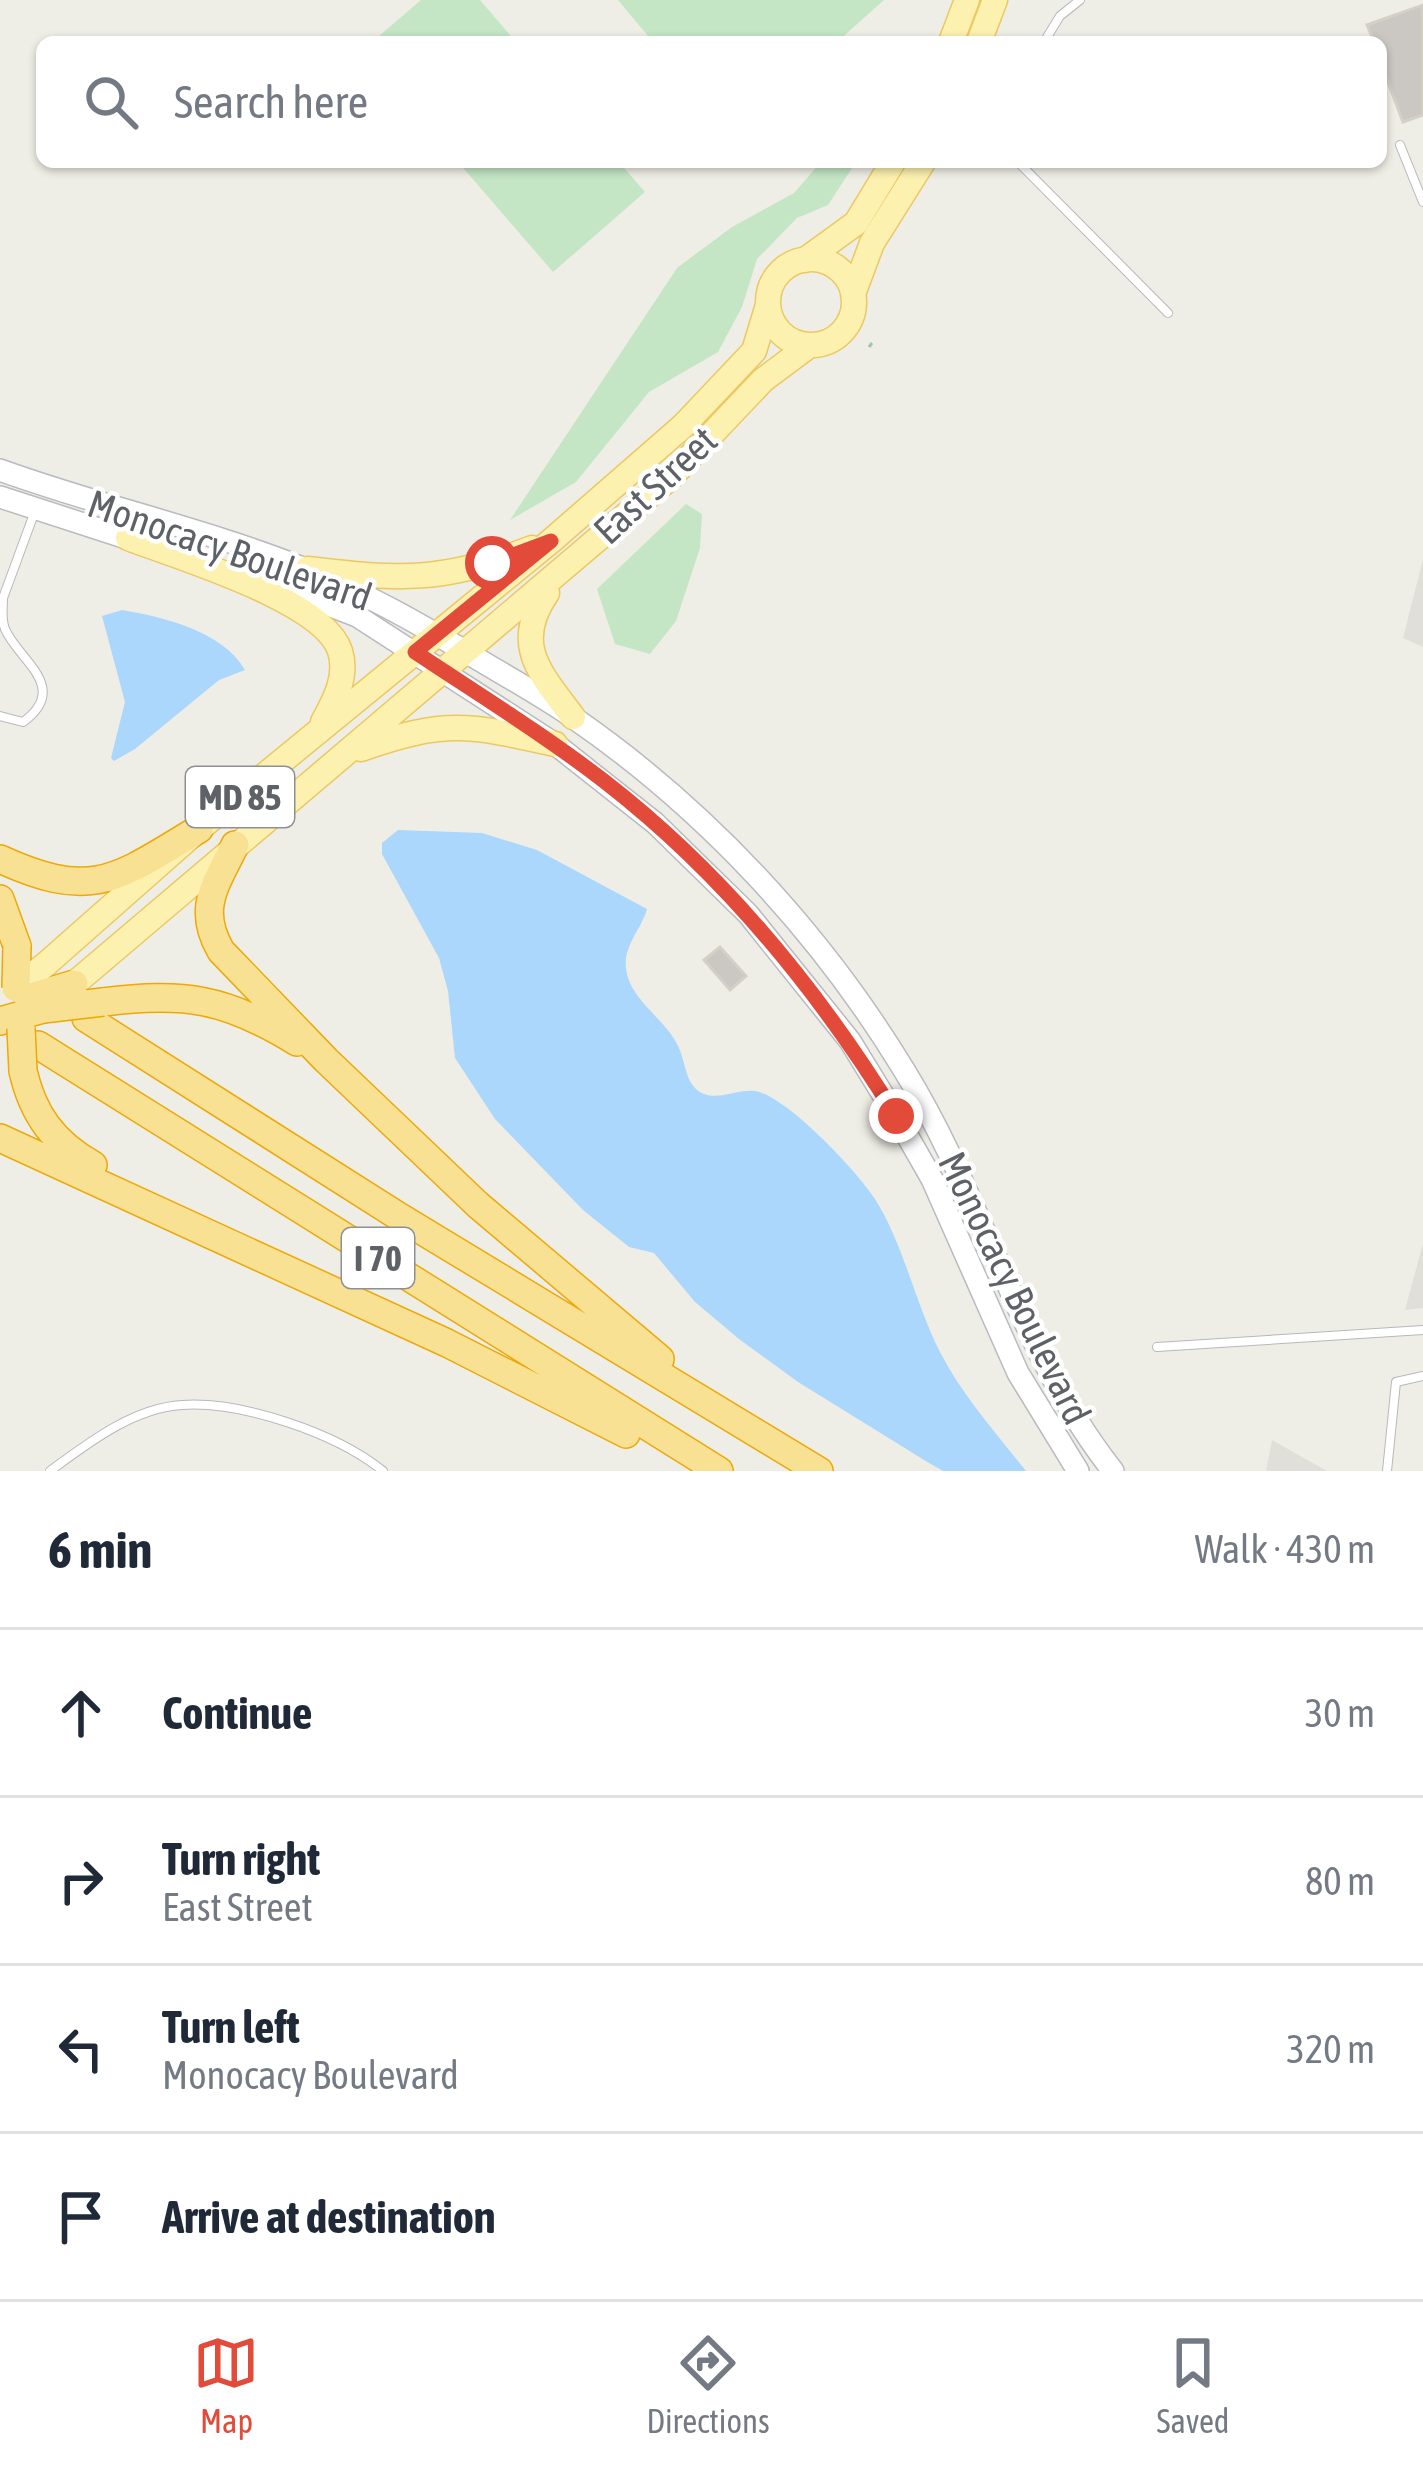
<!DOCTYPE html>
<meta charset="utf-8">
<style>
:root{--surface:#fff;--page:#f6f6f7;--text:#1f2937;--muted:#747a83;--line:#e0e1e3;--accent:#e24a3a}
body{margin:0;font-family:"Asap Condensed",sans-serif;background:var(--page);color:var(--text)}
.stop{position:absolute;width:36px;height:36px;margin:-27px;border:9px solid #e24a3a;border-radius:50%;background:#fff}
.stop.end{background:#e24a3a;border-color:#fff;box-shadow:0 3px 12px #0008}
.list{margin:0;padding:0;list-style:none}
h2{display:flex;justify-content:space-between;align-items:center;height:156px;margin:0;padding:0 48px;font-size:51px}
h2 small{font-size:39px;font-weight:400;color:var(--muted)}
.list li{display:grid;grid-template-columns:78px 1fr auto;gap:36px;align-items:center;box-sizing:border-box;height:168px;padding:0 48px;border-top:3px solid var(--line)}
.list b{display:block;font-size:45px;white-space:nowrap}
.list p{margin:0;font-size:39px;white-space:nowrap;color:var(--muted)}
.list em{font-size:39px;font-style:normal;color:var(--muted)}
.icon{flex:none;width:66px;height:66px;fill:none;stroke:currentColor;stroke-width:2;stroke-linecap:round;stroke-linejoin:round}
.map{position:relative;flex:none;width:1423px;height:1471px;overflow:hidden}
.search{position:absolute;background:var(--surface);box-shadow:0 3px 9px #0004;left:36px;right:36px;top:36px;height:132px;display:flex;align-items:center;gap:30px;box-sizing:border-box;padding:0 42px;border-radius:18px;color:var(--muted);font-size:45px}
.sheet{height:828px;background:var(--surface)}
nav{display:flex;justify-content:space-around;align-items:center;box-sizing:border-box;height:168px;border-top:3px solid var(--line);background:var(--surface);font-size:33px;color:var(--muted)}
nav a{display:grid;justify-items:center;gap:6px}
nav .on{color:var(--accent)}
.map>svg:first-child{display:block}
.industrial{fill:#e1dfda}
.green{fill:#c4e6c5}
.water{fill:#aad7fb}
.building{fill:#cbc8c4;stroke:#d4d0c5;stroke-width:3}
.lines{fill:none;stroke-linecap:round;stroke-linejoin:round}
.lane-casing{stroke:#b7b8bc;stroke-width:10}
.secondary-casing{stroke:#b8babf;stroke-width:24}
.primary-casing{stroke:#ecc863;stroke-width:27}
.highway-casing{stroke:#eca90a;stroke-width:30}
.path{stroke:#9ec6aa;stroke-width:3;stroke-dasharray:12 6;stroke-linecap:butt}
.lane{stroke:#fff;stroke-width:8}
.secondary{stroke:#fff;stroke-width:21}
.primary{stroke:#fcf1af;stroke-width:24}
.highway{stroke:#f9e194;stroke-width:27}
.primary-bridge-casing{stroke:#ecc863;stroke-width:27;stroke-linecap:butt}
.highway-bridge-casing{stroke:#eca90a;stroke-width:30;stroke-linecap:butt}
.primary-bridge{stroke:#fcf1af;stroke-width:24}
.highway-bridge{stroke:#f9e194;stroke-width:27}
.route{stroke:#e24a3a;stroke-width:15}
.labels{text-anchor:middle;stroke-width:9;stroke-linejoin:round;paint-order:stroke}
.shield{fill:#fff;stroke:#8e9094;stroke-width:3}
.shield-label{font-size:36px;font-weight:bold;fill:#5e6166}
.street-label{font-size:39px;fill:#5e6166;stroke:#fff}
</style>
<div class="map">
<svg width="1423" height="1471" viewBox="0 0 1423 1471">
<rect width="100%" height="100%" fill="#efeee6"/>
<path class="industrial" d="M1423,559v88l-20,-9z
M1423,1243v65l-18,2z
M1272,1440l55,31h-61z"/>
<path class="green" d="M421,0h59l36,42h-144z
M618,0h266l-47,42h-184z
M458,162h161l26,30 -92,80z
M821,162h35l-28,43 -31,13 -40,41 -15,48 -24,45 -69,40 -73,90 -66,38 167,-252 55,-41 62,-34z
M686,504l16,10 -2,34 -24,73 -26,33 -35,-10 -18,-55z"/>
<path class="water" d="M122,610c41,7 101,21 123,60l-26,10 -84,69 -21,12 -3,-3 14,-56 -23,-86z
M398,830l84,3 55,17 110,59c-5,19 -24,37 -21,59 3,31 38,50 51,76 9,16 7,38 23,48 16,10 37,-3 54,-1 30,2 105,82 121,108 29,46 40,104 65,153 22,43 56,81 86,119h-83l-14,-8 -131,-81 -59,-43 -44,-37 -41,-49 -25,-6 -46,-37 -88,-91 -40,-61 -7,-67 -9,-33 -57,-104v-11z"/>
<path class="building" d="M1423,5v110l-20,7 -22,-59v-21h-7l-7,-17z
M720,947l26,29 -16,14 -26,-30z"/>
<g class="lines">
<g class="lane-casing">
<path id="lane" d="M1044,42l16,-26 20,-16
M1400,145l23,57
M1018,162l150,151
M3,598l32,-87
M0,716l23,6c48,-35 -5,-62 -18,-93 -4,-11 -2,-20 -2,-30
M1157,1347l266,-17
M50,1471c38,-28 83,-63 132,-66 60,-4 154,28 201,66
M1387,1471l9,-89 27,-6"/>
</g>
<g class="secondary-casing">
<path id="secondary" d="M0,470c102,37 210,60 310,101 57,23 108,52 161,84 33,20 68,39 100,61 134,92 249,216 333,354 80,129 114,281 209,401
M0,497l139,45
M261,579l96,37 198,128 100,79 93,91 102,127 46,75 36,63 86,194 60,98"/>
</g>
<g class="primary-casing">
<path id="primary" d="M951,42l16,-42
M979,42l16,-42
M768 302a43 43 0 1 1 86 0a43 43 0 1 1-86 0Z
M805,260l51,-37 37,-61
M853,294l19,-51 51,-81
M128,538c49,19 196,62 212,113 8,25 -5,49 -17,71
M307,569c92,11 137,13 225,-21
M547,593c-36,52 -6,81 26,124
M361,749c84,-30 109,-24 194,-5
M45,965l154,-136 352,-288 132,-115 71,-75 14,-46
M74,984l598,-508 91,-96 47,-35"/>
</g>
<g class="highway-casing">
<path id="highway" d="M235,845c-19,40 -39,63 -14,106l105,109 152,145 182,154
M0,859c94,43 117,19 199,-30
M0,899l17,47
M103,1002c81,-10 123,-4 194,40
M86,1018l312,198 421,255
M0,1021l43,-12
M38,1045l681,426
M23,1071c10,44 31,72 70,94
M0,1138l447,205 179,91"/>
</g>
<path class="path" d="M869,347l3,-4"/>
<use href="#lane" class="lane"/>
<use href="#secondary" class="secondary"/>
<use href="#primary" class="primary"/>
<use href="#highway" class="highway"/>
<g class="primary-bridge-casing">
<path id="primary-bridge" d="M16,988l29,-23"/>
</g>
<g class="highway-bridge-casing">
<path id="highway-bridge" d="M16,988l1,-42
M28,998l46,-14
M43,1009l60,-7
M21,1028l2,43"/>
</g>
<use href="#primary-bridge" class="primary-bridge"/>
<use href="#highway-bridge" class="highway-bridge"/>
</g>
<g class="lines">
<path class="route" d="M492,563l59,-22 -136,111c63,42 128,82 189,129 119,92 213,207 292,335"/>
</g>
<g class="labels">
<g class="shield">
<rect x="186" y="767" width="108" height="60" rx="9"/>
<rect x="342" y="1228" width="72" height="60" rx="9"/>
</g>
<g class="shield-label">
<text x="240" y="810">MD 85</text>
<text x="378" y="1271">I 70</text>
</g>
<g class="street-label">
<text transform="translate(655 485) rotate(-43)" y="14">East Street</text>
<text transform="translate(230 550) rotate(19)" y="14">Monocacy Boulevard</text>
<text transform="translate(1015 1288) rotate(64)" y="14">Monocacy Boulevard</text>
</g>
</g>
</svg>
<div class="stop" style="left:492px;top:563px"></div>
<div class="stop end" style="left:896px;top:1116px"></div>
<div class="search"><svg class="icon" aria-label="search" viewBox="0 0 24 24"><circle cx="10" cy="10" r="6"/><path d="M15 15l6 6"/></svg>Search here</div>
</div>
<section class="sheet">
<h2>6 min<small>Walk · 430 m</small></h2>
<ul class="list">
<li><svg class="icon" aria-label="ahead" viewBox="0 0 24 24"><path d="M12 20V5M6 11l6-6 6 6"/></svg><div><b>Continue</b></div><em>30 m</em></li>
<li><svg class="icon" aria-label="right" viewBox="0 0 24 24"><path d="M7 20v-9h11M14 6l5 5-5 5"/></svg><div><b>Turn right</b><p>East Street</p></div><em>80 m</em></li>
<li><svg class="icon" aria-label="left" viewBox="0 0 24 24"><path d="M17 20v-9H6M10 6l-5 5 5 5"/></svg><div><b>Turn left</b><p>Monocacy Boulevard</p></div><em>320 m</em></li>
<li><svg class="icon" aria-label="arrive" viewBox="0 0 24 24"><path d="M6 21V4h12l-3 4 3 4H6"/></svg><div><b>Arrive at destination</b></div></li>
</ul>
</section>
<nav>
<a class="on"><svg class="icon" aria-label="map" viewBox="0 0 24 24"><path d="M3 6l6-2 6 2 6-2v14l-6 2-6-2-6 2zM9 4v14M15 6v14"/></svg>Map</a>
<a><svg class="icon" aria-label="directions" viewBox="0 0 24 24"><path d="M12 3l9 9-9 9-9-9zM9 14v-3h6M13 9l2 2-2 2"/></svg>Directions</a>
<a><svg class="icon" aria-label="saved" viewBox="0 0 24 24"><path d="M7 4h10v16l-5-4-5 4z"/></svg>Saved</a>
</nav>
